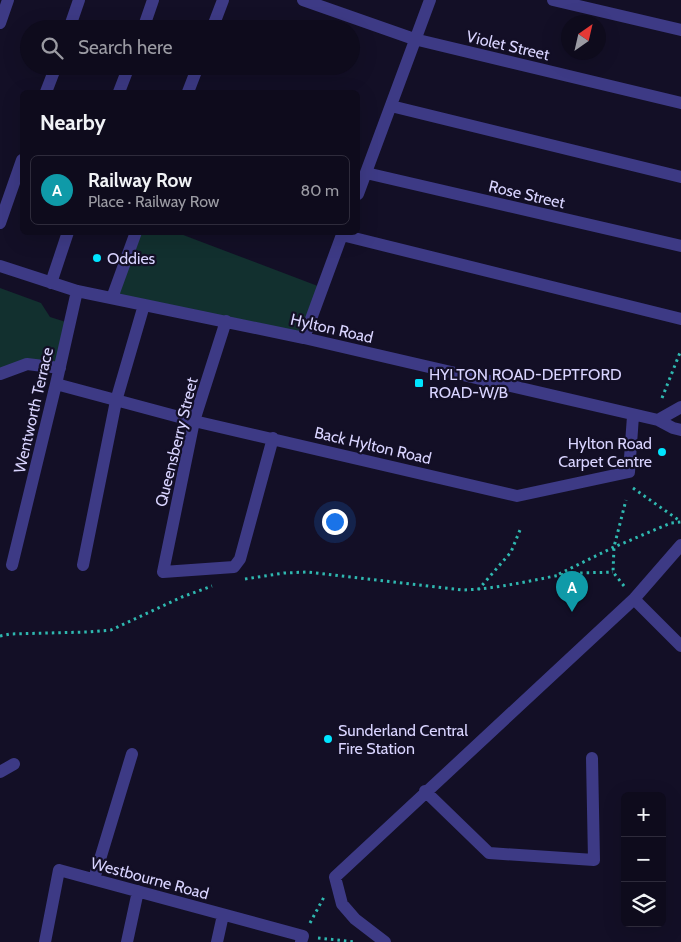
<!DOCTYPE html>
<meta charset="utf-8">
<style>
:root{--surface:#0e0b1c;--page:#1c1929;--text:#f1f3f6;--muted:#9b9ba3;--line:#2e2b3b;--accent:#00e5ff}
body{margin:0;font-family:Cabin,sans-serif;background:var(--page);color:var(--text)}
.controls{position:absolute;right:15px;bottom:15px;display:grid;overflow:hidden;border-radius:8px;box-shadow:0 5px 20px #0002}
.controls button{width:45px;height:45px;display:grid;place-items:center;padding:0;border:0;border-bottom:1px solid var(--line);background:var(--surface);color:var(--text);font:25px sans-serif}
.compass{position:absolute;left:561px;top:15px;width:45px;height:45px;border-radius:50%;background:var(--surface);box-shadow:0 5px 20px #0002;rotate:34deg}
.you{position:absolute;left:334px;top:521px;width:18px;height:18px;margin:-12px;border:4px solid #fff;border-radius:50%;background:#1a73e8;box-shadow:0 0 0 8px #1a73e833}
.badge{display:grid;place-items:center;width:32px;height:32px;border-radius:50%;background:var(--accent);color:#fff;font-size:16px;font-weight:700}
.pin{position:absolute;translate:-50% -41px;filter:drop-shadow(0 1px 2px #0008)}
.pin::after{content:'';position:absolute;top:26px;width:18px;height:15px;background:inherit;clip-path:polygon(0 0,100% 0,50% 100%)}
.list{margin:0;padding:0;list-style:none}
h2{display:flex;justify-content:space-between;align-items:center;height:65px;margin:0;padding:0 20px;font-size:21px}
h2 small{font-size:16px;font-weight:400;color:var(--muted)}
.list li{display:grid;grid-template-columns:32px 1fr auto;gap:15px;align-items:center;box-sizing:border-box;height:70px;margin:0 10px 10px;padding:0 10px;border:1px solid var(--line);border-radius:8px}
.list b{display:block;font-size:19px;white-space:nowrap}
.list p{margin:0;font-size:16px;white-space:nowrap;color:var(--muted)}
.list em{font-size:16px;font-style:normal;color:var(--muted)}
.icon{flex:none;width:28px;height:28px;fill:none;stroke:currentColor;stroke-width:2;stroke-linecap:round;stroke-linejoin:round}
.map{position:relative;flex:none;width:681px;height:942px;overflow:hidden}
.search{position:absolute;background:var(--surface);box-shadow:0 5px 20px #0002;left:20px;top:20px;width:340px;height:55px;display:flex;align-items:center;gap:12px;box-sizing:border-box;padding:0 18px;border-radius:28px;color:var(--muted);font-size:19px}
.panel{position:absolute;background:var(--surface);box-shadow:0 5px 20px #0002;left:20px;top:90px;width:340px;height:145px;border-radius:8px}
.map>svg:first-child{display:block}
.grass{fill:#12302f}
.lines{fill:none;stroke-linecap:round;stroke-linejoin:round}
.path{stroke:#2fb8b0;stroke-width:3;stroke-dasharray:2.5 4;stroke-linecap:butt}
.minor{stroke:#3d3a85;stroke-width:12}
.poi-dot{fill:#00e5ff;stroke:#130f26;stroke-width:2}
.labels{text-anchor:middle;stroke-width:4.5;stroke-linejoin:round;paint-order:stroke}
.street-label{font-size:16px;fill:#d9d4ff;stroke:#130f26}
.poi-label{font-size:16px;fill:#d9d4ff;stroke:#130f26;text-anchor:start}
</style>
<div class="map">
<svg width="681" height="942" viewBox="0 0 681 942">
<rect width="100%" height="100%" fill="#130f26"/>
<path class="grass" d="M136,233h42l145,55 -19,50 -192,-40z
M0,288l41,15 9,14 19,6 -9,45 -33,-4 -27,10z"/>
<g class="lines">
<path class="path" d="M662,398l19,-48
M633,488l47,33
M559,574l55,-27 57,-24 10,-1
M245,579l39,-6 23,-1 155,18c32,-1 62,-8 93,-14 19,-4 39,-3 58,-4
M624,586l-11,-14 1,-25 12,-47
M478,590l33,-38 9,-22
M0,636l10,-2 78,-2 23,-2 71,-33 30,-11
M310,923l14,-26
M318,938l38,4"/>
<path class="minor" d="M303,0l111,39 267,64
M553,0l128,30
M0,23l8,-23
M69,29l10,-29
M143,29l10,-29
M212,29l11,-29
M46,92l10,-26
M119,92l10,-26
M188,92l10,-26
M391,106l290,71
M366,173l315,73
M358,194l72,-194
M0,223l22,-63
M342,235l339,84
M0,266l77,25 227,47 354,82 15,8 8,2
M51,283l17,-51
M112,298l24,-66
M226,321l-32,100 -31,151 71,-5 6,-8 33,-121
M304,338l39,-106
M0,374l27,-10 33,4
M56,384l138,37 323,75 112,-24 4,-56
M658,420l23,-13
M12,565l44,-181 21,-93
M83,565l33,-164 28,-96
M634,599l47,47
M0,772l14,-8
M425,791l64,62 105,7 -2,-102
M94,879l38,-125
M45,942l14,-72 244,66 -2,6
M127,942l11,-51
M217,942l6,-27
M385,942l-30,-23 -13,-15 -7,-27 299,-278 47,-54"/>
</g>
<g class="poi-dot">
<circle cx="97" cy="258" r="5"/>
<rect x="414" y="378" width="10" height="10" rx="2.5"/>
<circle cx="662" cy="452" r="5"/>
<circle cx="328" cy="739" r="5"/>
</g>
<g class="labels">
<g class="street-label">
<text transform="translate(508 45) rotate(13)" y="6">Violet Street</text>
<text transform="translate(527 194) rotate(13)" y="6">Rose Street</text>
<text transform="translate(332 328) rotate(13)" y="6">Hylton Road</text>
<text transform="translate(33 410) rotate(-77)" y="6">Wentworth Terrace</text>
<text transform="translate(176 442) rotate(-76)" y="6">Queensberry Street</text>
<text transform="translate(373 445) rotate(13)" y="6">Back Hylton Road</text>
<text transform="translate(150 878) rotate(15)" y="6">Westbourne Road</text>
</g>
<g class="poi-label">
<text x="107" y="264">Oddies</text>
<text x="429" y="380">HYLTON ROAD-DEPTFORD<tspan x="429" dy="18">ROAD-W/B</tspan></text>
<text x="652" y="449" text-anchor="end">Hylton Road<tspan x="652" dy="18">Carpet Centre</tspan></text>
<text x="338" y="736">Sunderland Central<tspan x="338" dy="18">Fire Station</tspan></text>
</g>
</g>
</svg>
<div class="controls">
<button>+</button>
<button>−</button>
<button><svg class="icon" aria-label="layers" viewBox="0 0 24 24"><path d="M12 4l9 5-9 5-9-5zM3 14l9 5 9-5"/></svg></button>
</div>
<svg class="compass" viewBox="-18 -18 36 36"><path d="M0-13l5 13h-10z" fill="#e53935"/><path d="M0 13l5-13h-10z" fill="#9b9ba3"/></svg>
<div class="you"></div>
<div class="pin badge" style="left:572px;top:612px;background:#0f9aa8">A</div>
<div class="search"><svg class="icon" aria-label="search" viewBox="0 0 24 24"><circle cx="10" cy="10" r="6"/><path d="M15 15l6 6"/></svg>Search here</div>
<section class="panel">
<h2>Nearby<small></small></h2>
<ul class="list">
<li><span class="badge" style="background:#0f9aa8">A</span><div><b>Railway Row</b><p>Place · Railway Row</p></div><em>80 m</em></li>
</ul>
</section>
</div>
